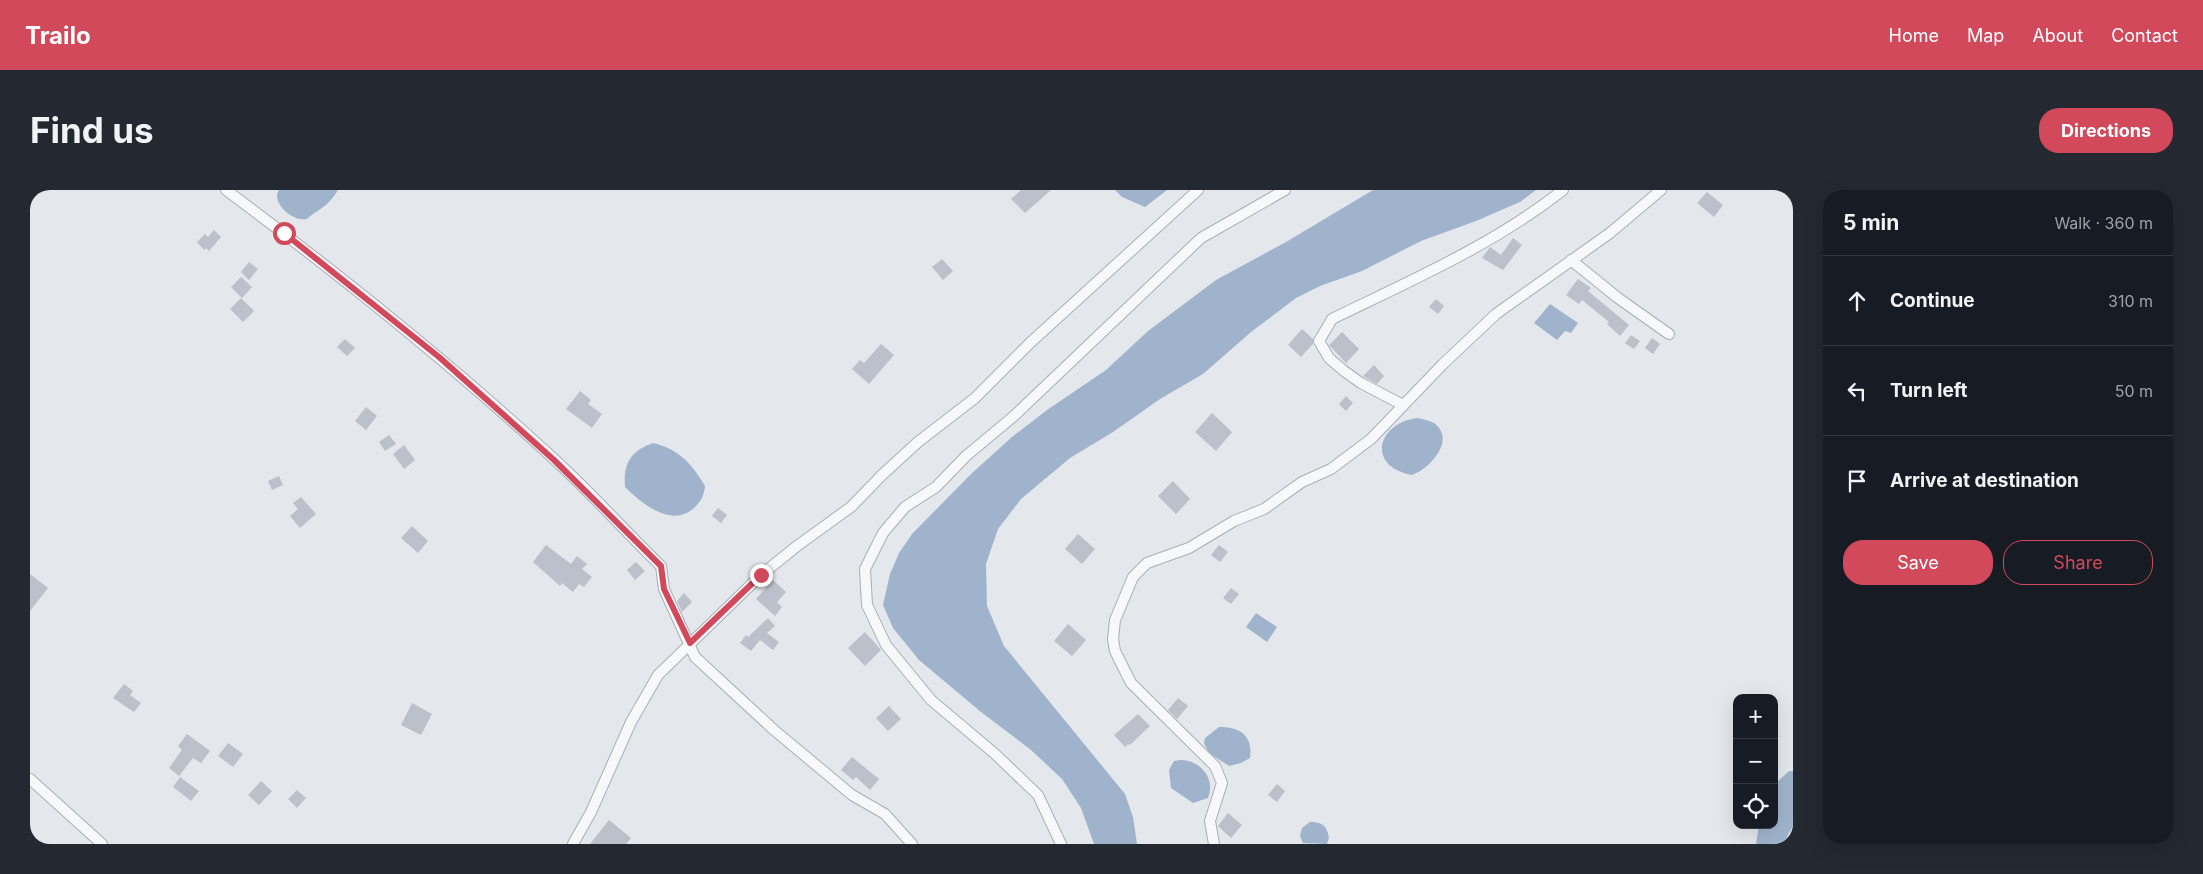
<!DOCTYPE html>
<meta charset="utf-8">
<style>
:root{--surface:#171b24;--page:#242831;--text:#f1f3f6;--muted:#9ea1a6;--line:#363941;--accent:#d1495b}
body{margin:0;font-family:Inter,sans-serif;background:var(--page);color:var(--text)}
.controls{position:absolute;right:15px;bottom:15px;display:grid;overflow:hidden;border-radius:10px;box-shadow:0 5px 20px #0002}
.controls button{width:45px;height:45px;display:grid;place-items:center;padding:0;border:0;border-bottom:1px solid var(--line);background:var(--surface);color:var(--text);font:25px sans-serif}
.stop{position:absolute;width:15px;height:15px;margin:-11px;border:4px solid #d1495b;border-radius:50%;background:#fff}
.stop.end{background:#d1495b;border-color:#fff;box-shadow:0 1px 5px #0008}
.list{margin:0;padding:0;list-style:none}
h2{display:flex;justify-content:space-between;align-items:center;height:65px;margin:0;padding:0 20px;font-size:21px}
h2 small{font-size:16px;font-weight:400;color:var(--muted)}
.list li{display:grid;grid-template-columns:32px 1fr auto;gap:15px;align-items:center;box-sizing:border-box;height:90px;padding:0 20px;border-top:1px solid var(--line)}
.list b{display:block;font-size:19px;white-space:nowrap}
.list em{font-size:16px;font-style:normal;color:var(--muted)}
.actions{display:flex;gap:10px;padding:15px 20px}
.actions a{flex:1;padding:11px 0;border:1px solid var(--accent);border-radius:20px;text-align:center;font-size:18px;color:var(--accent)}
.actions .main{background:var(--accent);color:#fff}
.icon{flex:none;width:28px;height:28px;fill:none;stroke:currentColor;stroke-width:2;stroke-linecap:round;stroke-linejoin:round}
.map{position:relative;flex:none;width:1763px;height:654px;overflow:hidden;border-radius:20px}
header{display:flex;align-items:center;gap:30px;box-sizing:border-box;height:70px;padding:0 25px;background:var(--accent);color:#fff}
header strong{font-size:24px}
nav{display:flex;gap:28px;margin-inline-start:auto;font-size:18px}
.intro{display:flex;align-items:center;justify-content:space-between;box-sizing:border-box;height:120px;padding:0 30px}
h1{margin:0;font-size:35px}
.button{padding:12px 22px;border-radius:20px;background:var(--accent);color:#fff;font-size:18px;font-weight:700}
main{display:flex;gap:30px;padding:0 30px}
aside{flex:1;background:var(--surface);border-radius:20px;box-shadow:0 5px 20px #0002}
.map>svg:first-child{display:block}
.water{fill:#9fb4cc}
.building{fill:#bbc0ca}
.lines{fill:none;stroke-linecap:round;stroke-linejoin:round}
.minor-casing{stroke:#a9aeb7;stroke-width:12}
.minor{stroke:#f7f8fa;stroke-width:10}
.route{stroke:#d1495b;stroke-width:6}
</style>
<header>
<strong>Trailo</strong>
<nav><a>Home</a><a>Map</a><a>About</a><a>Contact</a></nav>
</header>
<div class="intro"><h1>Find us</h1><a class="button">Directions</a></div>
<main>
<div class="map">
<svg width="1763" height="654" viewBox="0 0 1763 654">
<rect width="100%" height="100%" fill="#e4e7ec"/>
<path class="water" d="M249,0h59c-7,12 -14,17 -25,24 -2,1 -5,5 -7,5 -12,3 -36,-16 -27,-29z
M1085,0h52l-22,17 -23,-10z
M1343,0h163l-16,12 -44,19 -55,20 -59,30 -42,15 -24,12 -45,34 -48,42 -43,25 -47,33 -43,26 -49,41 -23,30 -12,35 1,42 17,40 121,148 8,23 4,27h-43l-13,-36 -19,-29 -31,-29 -50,-38 -62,-52 -26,-32 -10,-23 7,-31 9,-21 13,-19 59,-60 41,-37 35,-27 59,-40 42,-39 68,-51 70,-38z
M1520,114l28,19 -7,10 -6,-2 -8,9 -23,-17z
M1388,228c5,1 12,3 16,5 23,17 -5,46 -22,52 -47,-9 -34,-53 6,-57z
M623,253c26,6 39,21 52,43 -1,9 -3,14 -10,21 -22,22 -53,-3 -70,-20 -2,-24 6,-36 28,-44z
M1226,423l21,14 -10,15 -21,-15z
M1189,537c21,0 34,8 31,31l-9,5 -12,3 -20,-13 -5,-10 1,-5z
M1150,570c20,0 36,18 28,38l-15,5 -22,-15 -2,-18 5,-9z
M1759,581h4v55l-6,11 1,7h-32l3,-19h15v-40z
M1280,632c13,0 17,4 19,16l-2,6 -24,-1 -3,-7 2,-8z"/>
<path class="building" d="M991,0h30l-26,23 -14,-14z
M1677,2l16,13 -9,12 -17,-14z
M184,40l7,7 -12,14 -3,-3 -2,2 -7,-8 8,-8 3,3z
M1483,48l9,7 -19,25 -21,-12 8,-11 11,8z
M912,69l11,12 -10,9 -11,-13z
M219,72l9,7 -9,11 -8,-8z
M211,87l11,10 -10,11 -11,-11z
M1548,89l13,9 -3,3 41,34 -9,11 -13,-12 2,-2 -27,-22 -3,4 -13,-9z
M211,108l13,13 -11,11 -13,-13z
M1406,109l8,7 -6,8 -9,-7z
M1272,139l11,10v5l-12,13 -13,-12z
M1312,142l17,17 -13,14 -17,-18z
M1601,145l9,6 -6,8 -9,-6z
M1622,148l8,6 -7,10 -8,-6z
M315,149l10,9 -8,8 -10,-9z
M851,154l13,11 -25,29 -17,-15 8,-9 4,3z
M1344,175l10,11 -7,8 -14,-8z
M550,201l11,9 -3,4 14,10 -10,14 -26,-19z
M1316,206l7,7 -7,8 -7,-7z
M336,217l11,9 -11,14 -11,-9z
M1182,223l20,19 -16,19 -21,-19z
M359,245l7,9 -11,7 -6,-9z
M374,255l11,15 -11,9 -11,-15z
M249,286l4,9 -11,5 -4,-9z
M1143,291l17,18 -14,15 -18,-18z
M271,307l15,17 -16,14 -10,-12 8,-7 -5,-6z
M688,318l9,7 -6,8 -9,-7z
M382,336l16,15 -10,12 -17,-15z
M1048,344l17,15 -13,15 -17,-15z
M516,355l25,19 6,-8 10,8 -5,5 10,8 -8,10 -5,-3 -6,8 -11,-9 -2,3 -27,-24z
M1189,355l9,7 -8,10 -9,-7z
M606,372l9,9 -10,9 -8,-10z
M0,384l18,14 -18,23z
M743,390l13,12 -9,10 5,5 -7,9 -19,-17z
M1201,398l8,6 -8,10 -8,-6z
M654,403l8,9 -10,10 -5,-11z
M738,428l7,8 -8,7 12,9 -6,8 -13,-10 -9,11 -11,-8 6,-8 2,2z
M1038,434l18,16 -14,16 -18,-15z
M835,442l16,18 -16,16 -17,-18z
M94,494l9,7 -3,4 11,8 -7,9 -21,-14z
M1148,508l10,8 -11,13 -9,-9z
M382,513l20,11 -11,21 -20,-10z
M859,516l12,13 -13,12 -12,-13z
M1108,524l12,12 -20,19 -2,-1 -3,3 -11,-12z
M157,544l23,17 -9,12 -8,-5 -14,18 -10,-8 13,-18 -4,-4z
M198,553l15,11 -10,13 -15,-11z
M822,567l27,22 -9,11 -14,-13 -3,3 -12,-10z
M150,587l19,14 -8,10 -18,-14z
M231,591l11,10 -13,14 -11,-10z
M1247,594l8,7 -8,11 -9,-7z
M267,600l9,8 -9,10 -9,-9z
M1198,623l14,12 -11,13 -13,-12z
M579,630l22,18 -5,6h-36z"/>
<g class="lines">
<g class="minor-casing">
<path id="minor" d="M196,0c113,84 224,173 328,269 37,34 71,72 107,107l3,23 31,68 79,73 78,65 33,19 27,30
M1541,70l47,38 51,36
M1373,215l-42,-22 -17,-12 -15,-13 -10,-17 13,-22c80,-39 161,-74 231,-129
M0,589l72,65
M543,654l18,-32 40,-90 27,-47 103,-100 36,-29 54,-39 31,-32 36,-33 57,-44 56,-56 167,-152
M1031,654l-23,-49 -44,-42 -63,-53 -45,-55 -19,-40 -2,-36 18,-36 22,-26 31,-20 30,-31 48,-40 187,-178 84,-48
M1184,654l-4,-23 12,-38 -7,-17 -84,-83 -16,-32 -2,-12 2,-19 18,-43 14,-14 42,-15 45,-27 30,-12 38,-27 29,-13 40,-30 72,-75 53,-50 114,-81 51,-43"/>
</g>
<use href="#minor" class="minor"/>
</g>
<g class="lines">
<path class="route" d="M254,43l155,124 115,103 107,106 3,23 26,54 71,-68"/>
</g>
</svg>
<div class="controls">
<button>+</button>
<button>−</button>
<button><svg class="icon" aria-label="locate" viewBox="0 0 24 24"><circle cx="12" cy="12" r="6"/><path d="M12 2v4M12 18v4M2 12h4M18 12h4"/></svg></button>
</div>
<div class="stop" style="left:254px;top:43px"></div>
<div class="stop end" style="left:731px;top:385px"></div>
</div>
<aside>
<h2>5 min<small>Walk · 360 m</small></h2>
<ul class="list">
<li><svg class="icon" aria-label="ahead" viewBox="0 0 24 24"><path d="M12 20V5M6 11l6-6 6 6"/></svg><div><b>Continue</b></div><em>310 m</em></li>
<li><svg class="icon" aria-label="left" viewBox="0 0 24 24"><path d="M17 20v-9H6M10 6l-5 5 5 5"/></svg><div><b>Turn left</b></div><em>50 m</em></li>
<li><svg class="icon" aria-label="arrive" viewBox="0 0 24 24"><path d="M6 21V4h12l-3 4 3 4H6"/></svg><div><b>Arrive at destination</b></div></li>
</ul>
<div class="actions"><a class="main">Save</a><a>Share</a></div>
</aside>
</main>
